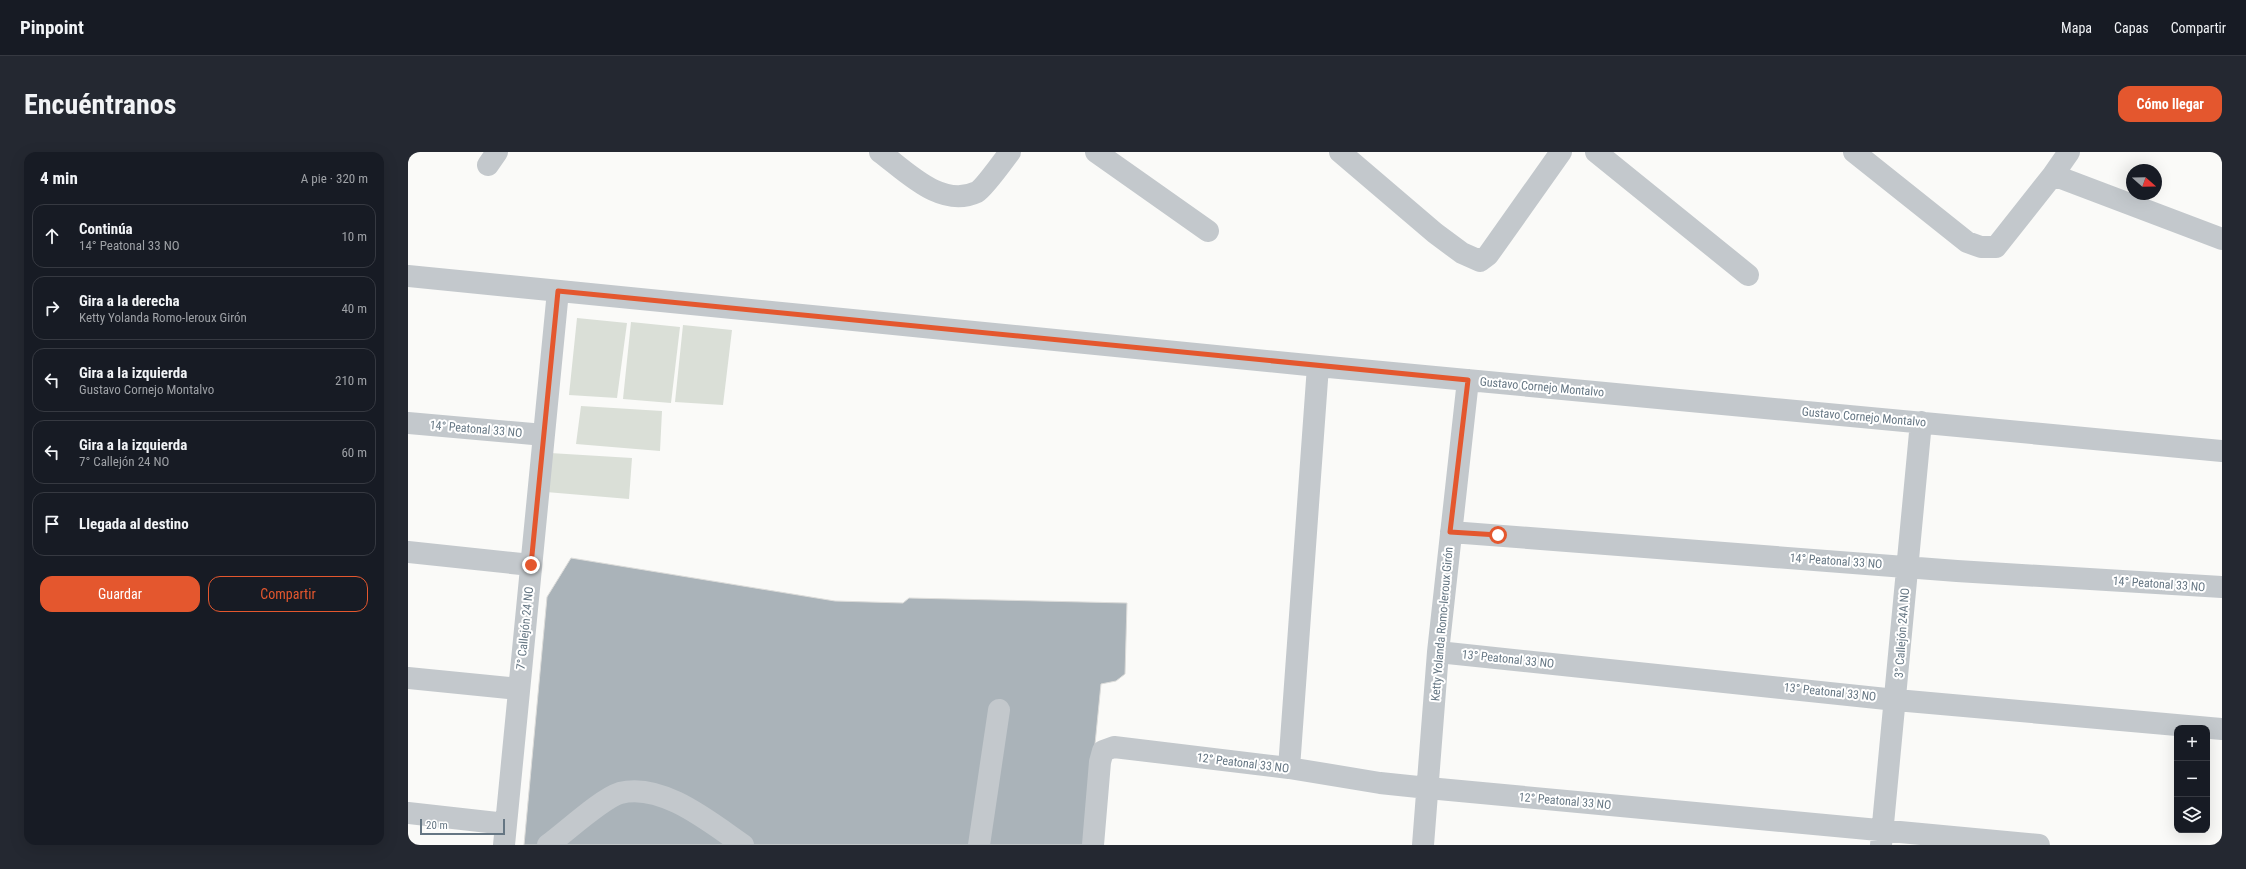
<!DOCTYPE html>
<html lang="es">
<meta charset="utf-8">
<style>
:root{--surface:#171b24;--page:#242831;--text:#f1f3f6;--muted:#9ea1a6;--line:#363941;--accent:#e4572e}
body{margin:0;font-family:"Roboto Condensed",sans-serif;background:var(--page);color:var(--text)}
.controls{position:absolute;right:12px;bottom:12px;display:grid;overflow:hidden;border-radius:8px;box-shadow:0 4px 16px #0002}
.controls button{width:36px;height:36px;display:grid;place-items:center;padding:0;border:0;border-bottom:1px solid var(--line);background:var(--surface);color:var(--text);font:20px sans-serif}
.compass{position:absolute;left:1718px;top:12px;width:36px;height:36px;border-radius:50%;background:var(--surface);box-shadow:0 4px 16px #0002;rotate:110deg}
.scale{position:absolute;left:12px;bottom:10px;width:85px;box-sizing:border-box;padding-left:4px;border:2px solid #657683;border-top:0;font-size:11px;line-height:14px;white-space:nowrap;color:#657683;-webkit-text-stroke:3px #fff;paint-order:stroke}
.stop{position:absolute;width:12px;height:12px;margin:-9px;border:3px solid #e4572e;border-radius:50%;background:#fff}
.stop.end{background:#e4572e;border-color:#fff;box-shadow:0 1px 4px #0008}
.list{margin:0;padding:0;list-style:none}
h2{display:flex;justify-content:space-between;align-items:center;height:52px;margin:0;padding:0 16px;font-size:17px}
h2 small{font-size:13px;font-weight:400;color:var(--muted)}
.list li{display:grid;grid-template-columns:26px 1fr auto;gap:12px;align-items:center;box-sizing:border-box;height:64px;margin:0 8px 8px;padding:0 8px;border:1px solid var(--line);border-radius:12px}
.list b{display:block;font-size:15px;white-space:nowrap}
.list p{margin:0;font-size:13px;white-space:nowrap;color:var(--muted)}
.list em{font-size:13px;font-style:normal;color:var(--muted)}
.actions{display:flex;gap:8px;padding:12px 16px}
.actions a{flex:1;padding:9px 0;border:1px solid var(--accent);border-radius:12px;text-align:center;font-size:14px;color:var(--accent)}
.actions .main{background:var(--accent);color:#fff}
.icon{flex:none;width:22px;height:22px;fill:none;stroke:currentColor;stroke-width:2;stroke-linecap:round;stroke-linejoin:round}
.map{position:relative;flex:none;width:1814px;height:693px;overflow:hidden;border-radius:12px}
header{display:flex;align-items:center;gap:24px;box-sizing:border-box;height:56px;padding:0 20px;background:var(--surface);border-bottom:1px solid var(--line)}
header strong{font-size:19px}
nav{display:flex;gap:22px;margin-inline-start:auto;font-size:14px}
.intro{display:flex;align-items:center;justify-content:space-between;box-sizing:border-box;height:96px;padding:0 24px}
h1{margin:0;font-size:28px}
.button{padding:10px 18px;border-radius:12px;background:var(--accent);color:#fff;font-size:14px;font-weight:700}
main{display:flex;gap:24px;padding:0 24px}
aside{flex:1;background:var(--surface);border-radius:12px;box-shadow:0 4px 16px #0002}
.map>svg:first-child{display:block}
.green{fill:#dadfd7}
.building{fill:#aab3b9;stroke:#dcdcda}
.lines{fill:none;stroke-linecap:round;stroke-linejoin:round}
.minor{stroke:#c3c8cc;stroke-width:22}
.route{stroke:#e4572e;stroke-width:5}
.labels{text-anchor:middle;stroke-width:4;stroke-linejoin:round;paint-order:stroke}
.street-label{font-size:12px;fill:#657683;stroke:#fff}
</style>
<header>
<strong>Pinpoint</strong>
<nav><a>Mapa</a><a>Capas</a><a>Compartir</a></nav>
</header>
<div class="intro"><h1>Encuéntranos</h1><a class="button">Cómo llegar</a></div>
<main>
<aside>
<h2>4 min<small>A pie · 320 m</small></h2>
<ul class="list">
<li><svg class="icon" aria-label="ahead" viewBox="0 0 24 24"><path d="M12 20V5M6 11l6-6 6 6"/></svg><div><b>Continúa</b><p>14° Peatonal 33 NO</p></div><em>10 m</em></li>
<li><svg class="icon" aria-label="right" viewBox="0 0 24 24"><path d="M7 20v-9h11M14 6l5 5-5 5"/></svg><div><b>Gira a la derecha</b><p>Ketty Yolanda Romo-leroux Girón</p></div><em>40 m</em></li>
<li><svg class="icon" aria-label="left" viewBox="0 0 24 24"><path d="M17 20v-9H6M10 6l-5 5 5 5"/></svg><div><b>Gira a la izquierda</b><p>Gustavo Cornejo Montalvo</p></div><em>210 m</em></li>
<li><svg class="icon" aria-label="left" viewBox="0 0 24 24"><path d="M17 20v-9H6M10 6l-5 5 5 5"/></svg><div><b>Gira a la izquierda</b><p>7° Callejón 24 NO</p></div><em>60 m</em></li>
<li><svg class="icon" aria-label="arrive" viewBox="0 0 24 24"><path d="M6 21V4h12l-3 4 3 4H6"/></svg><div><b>Llegada al destino</b></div></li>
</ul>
<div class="actions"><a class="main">Guardar</a><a>Compartir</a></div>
</aside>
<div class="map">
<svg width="1814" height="693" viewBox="0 0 1814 693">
<rect width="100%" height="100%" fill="#fafaf8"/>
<path class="green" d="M169,166l50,5 -10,75 -48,-3z
M223,170l49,5 -9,76 -48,-4z
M275,173l49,5 -9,75 -48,-3z
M173,254l81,5 -2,40 -84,-7z
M142,301l82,5 -3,41 -83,-7z"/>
<path class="building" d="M163,406l264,43 68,2 6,-5 218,5 -2,71 -9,7 -15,3 -16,161h-561l23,-248z"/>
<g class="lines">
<path class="minor" d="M472,0c26,19 61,57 97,40 7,-4 27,-32 33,-40
M688,0l112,79
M932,0l95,81 27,20 18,8 8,-6 73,-103
M1188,0l152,123
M1446,0l113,90 14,5h15l57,-72
M1661,0l-16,23 169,64
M80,13l9,-13
M0,124l910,90 904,85
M0,271l136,12
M1043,380l506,39 265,16
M0,400l123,13
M1030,500l458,48 326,29
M0,526l111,11
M881,616l29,-402
M0,661l98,11
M96,693l54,-554
M140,693c18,-13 53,-46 72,-52 42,-11 91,30 123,52
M571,693l20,-135
M685,693l7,-83 3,-11 11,-4 175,21 91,15 48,5 611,57
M1015,693l15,-193 30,-272
M1473,693l40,-423"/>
</g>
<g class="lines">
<path class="route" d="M123,413l27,-274 910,89 -18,152 48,3"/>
</g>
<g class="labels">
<g class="street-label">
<text transform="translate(1134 235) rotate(5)" y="4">Gustavo Cornejo Montalvo</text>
<text transform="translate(1456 265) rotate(5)" y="4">Gustavo Cornejo Montalvo</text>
<text transform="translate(68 277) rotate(5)" y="4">14° Peatonal 33 NO</text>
<text transform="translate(1428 409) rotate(4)" y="4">14° Peatonal 33 NO</text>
<text transform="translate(1751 432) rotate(4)" y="4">14° Peatonal 33 NO</text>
<text transform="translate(1034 472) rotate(-85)" y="4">Ketty Yolanda Romo-leroux Girón</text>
<text transform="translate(117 476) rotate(-84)" y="4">7° Callejón 24 NO</text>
<text transform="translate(1494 481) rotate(-86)" y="4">3° Callejón 24A NO</text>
<text transform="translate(1100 507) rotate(6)" y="4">13° Peatonal 33 NO</text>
<text transform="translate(1422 540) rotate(6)" y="4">13° Peatonal 33 NO</text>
<text transform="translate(835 611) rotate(7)" y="4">12° Peatonal 33 NO</text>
<text transform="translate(1157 649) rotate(5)" y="4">12° Peatonal 33 NO</text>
</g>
</g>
</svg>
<div class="controls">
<button>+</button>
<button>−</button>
<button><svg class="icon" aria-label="layers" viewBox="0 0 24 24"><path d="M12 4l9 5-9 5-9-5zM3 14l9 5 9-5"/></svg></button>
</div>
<svg class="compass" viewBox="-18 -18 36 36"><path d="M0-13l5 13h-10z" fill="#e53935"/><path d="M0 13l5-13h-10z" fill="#9ea1a6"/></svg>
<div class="scale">20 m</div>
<div class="stop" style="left:1090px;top:383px"></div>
<div class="stop end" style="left:123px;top:413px"></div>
</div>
</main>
